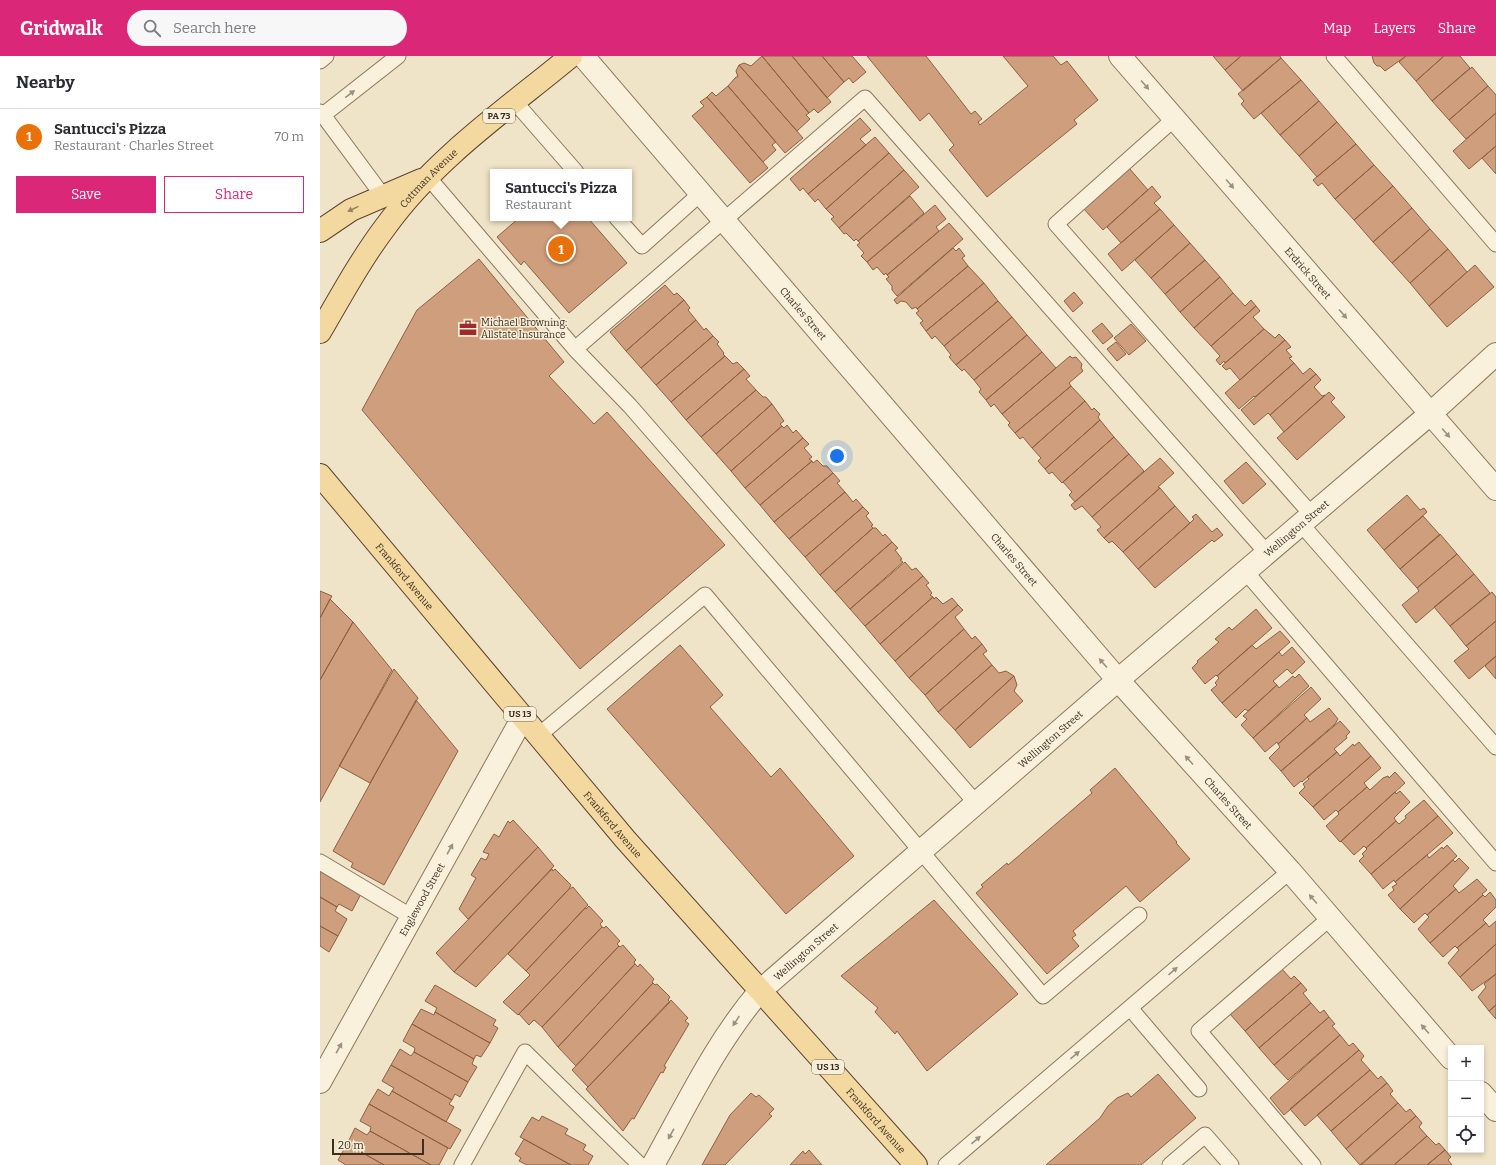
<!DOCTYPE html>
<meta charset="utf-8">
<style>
:root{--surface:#fff;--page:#f7f7f7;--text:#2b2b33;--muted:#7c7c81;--line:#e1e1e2;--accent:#db2777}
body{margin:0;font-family:Bitter,serif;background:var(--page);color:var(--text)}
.controls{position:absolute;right:12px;bottom:12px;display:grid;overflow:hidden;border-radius:0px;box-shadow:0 2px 6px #0003}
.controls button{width:36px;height:36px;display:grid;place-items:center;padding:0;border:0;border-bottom:1px solid var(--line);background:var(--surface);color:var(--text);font:20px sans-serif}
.scale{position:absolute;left:12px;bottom:10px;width:92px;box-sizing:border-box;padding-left:4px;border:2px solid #3d2e20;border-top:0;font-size:11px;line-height:14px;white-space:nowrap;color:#3d2e20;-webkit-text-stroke:3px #f7eed8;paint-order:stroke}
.you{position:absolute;left:517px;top:400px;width:14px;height:14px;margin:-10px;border:3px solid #fff;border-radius:50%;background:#1a73e8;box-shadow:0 0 0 6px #1a73e833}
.badge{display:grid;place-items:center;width:26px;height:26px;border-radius:50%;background:var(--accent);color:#fff;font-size:13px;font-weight:700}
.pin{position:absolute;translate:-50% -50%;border:2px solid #fff;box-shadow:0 1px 4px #0006}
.popup{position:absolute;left:170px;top:113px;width:142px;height:52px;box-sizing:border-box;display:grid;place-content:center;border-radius:0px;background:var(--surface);filter:drop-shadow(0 1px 3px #0005);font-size:13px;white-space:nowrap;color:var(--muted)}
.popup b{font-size:15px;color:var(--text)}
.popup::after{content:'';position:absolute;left:50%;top:100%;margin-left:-8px;border:8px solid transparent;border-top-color:var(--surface)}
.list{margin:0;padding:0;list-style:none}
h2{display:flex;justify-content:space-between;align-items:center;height:52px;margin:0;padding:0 16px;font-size:17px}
h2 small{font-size:13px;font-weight:400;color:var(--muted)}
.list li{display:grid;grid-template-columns:26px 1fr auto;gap:12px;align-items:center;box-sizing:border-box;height:56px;padding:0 16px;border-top:1px solid var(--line)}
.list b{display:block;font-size:15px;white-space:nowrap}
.list p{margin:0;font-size:13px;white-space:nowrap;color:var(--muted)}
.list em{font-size:13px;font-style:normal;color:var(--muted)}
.actions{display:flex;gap:8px;padding:12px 16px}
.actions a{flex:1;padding:9px 0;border:1px solid var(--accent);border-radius:0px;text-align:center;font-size:14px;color:var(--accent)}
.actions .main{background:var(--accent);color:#fff}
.icon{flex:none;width:22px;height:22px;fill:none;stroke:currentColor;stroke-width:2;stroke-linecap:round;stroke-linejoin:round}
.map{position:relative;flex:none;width:1176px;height:1109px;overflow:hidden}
header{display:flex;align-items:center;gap:24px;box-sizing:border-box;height:56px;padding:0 20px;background:var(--accent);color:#fff}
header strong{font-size:19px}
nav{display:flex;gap:22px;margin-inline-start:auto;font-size:14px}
.search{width:280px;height:36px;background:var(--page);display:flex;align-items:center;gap:10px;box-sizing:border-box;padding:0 14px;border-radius:22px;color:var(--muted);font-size:15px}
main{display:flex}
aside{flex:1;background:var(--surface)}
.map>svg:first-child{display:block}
.building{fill:#cf9f7d;stroke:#8d5f41}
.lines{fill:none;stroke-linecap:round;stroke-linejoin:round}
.lane-casing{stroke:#8d765c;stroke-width:17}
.street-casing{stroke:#8d765c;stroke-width:24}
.primary-casing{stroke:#5b4430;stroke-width:24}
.lane{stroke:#faf1dc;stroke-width:15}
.street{stroke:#faf1dc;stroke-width:22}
.primary{stroke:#f3d9a0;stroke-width:22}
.oneway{fill:#9c907e}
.oneway2{fill:#988460}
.labels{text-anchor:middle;stroke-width:3;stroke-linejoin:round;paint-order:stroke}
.shield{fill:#f7eed8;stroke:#756857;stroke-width:1}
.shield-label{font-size:9px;font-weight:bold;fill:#3d2e20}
.street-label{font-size:10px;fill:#3d2e20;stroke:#f7eed8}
.poi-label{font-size:10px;fill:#3d2e20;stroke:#f7eed8;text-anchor:start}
</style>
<header>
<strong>Gridwalk</strong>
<div class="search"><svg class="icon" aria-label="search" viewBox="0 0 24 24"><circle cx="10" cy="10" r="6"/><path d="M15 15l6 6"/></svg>Search here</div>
<nav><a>Map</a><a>Layers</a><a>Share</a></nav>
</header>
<main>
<aside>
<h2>Nearby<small></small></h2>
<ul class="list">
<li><span class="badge" style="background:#e8710a">1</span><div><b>Santucci's Pizza</b><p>Restaurant · Charles Street</p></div><em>70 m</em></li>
</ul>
<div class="actions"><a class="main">Save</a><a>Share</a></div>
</aside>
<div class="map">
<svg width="1176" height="1109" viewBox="0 0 1176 1109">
<rect width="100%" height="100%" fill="#f0e4c8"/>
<path class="building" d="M442,0l47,57 -3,2 4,4 -13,12 -58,-66 5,-2 7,3z
M442,0h30l39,46 -13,11 -4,-4 -5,4z
M472,0h30l22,26 -17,16z
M502,0h30l14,16 -13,11 -4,-5 -5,4z
M547,0h59l45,58 4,-3 7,8 -4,3 2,3 48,-39 -25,-30h50l8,9 6,-4 31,39 -24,20 3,4 -90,73 -38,-47 5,-5 -25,-32 -9,8z
M893,0h28l-16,14z
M921,0h39l1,2 -38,33 -18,-21z
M1052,0h34l-21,15 -5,-5h-3l-3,-3z
M1086,0h38l-28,25 -17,-19z
M1124,0h16l10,12 -38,33 -16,-20z
M961,2l20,22 -47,39 -13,-15 3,-3 -6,-7z
M419,9l64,73 -18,15 -57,-67 8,-9h2l-2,-6z
M1152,11l16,19 -39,34 -17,-19z
M981,24l18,21 -39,34 -19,-22z
M408,30l48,56 -4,3 4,5 -13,12 -56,-65 5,-5 4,4z
M1168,30l8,9v18l-30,26 -17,-19z
M387,41l61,71 -18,15 -58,-67 12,-10 -4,-4z
M999,45l18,21 -38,34 -19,-21z
M1176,57v33l-27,23 -16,-18z
M540,62l11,12 -11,9 6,6 -58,49 -5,-6 -3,3 -10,-12z
M1017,66l19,22 -39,33 -18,-21z
M555,81l14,16 -63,56 -8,-10 -3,3 -7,-8z
M1036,88l18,21 -39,34 -13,-16 -4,3 -5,-6z
M1176,90v28l-14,-16z
M569,97l15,17 -65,58 -8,-9 3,-2 -8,-8z
M1054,109l19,21 -39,34 -19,-21z
M809,112l19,22 -45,40 -20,-22z
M584,114l15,17 -61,54 -2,-2 -2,2 -8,-8 -2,1 -5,-6z
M832,130l9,11 -7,6 6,6 -39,34 -14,-16z
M1073,130l19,22 -39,34 -19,-22z
M590,140l14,17 -57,49 -6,-6 3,-3 -7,-8 3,-2 -2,-2z
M615,149l11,14 -10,8 3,4 -52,44 -1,-2 -2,2 -7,-8 -4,3 -6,-8z
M1092,152l18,21 -38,34 -19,-21z
M840,153l14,16 -52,46 -14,-17z
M199,162h69l39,45 -58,50 -45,-52 -3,4 -24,-28z
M629,167l14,16 -66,57 -5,-6v-4l-6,-7 3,-2 -2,-2z
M854,169l16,18 -39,35 -16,-18z
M1110,173l18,20 -38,34 -18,-20z
M870,187l15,17 -40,34 -14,-16z
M633,192l3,3 3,-3 6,8 -3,2 6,8 -51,43 -1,-2 -4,2 -6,-7 -5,-1 -4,3 -3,-4z
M1128,193l19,23 -38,34 -19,-23z
M159,203l85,103 -15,14 45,48 13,-12 118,133 -145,124 -218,-259 55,-100z
M885,204l15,17 -40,35 -15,-18z
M1155,209l19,22 -47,40 -18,-21z
M648,210l16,17 -58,48 -6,-8 3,-2 -7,-8 3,-2 -2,-2z
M900,221l13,16 -39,35 -14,-16z
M664,227l14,18 -54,45 -9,-10 -3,3 -6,-8z
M345,229l9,10 3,-2 7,7 -58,51 -16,-19z
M754,236l9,11 -10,9 -9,-11z
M913,237l12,13 6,-6 5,6 -45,40 -17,-18z
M364,244l6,8 -2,2 8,10 -55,48 -15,-17z
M678,245l14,16 -56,48 -7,-8 2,-2 -7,-9z
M936,250l4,5 -7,6 11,12 -39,34 -1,-2 -4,4 -4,-5 4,-4 -9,-10z
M692,261l15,18 -53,45 -10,-11 -2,2 -6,-6z
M376,264l8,10 2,-2 7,8 -57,49 -15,-17z
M782,267l11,13 -10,8 -11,-13z
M811,268l15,17 -17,14 -15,-17z
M944,273l11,9 4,-4 6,6 -45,40 -10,-12 -4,2 -4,-4z
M707,279l15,17 -56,48 -7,-8 2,-3 -7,-9z
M393,280l6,6 -2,2 7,9 -1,1 2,2 -54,46 -15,-17z
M965,284l6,7 -5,3 6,7 -3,1 5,5 -39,34 -1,-1 -15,13 -14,-16z
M796,286l10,12 -9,7 -10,-12z
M722,296l14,16 -54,46 -8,-10 -3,3 -5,-7z
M405,300l8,8 4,-2 7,7 -58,51 -15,-18z
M750,300l2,2 4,-1 6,7 -1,4 2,3 -14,12 2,3 -56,47 -7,-8 2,-2 -8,-9z
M974,307l9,11 7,-6 6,6 -46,41 -2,-2 -14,12 -13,-15z
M424,313l6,7 -4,3 10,11 -55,47 -15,-17z
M996,318l5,6 -7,7 8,9 3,-1 -41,37 -14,-17z
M751,330l14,15 -53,47 -9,-11 -3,2 -5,-6z
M436,334l7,7h3l6,7 -56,50 -15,-17z
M1009,336l6,6 -4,4 14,15 -48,43 -20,-22z
M765,345l7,9 2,-2 6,6 -2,3 2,3 -55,49 -7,-8 3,-3 -9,-10z
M452,348l12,17 -4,3 2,2 -51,45 -15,-17z
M780,364l14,17 -52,46 -10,-11 -3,2 -4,-5z
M467,369l6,8 3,-3 7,8 -58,50 -14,-17 51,-45 2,2z
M794,381l15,17 -54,48 -6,-7 3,-3 -9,-10z
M483,382l6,6 -5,4 8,9 -3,2 3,2 -52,44 -15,-17z
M809,398l15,17 -52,46 -10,-11 -7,4 -4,-5z
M840,402l14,15 -16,14 2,1 -56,50 -7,-8 4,-3 -9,-10z
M497,404l6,6h4l6,7 -59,49 -14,-17 52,-44 1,2z
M926,406l20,22 -23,20 -19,-23z
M513,417l7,8 -3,2 8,9 -56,47 -15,-17z
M840,432l15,18 -52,46 -11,-11 -3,2 -5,-5z
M525,436l8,10 3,-3 7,8 -58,50 -16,-18z
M1087,439l13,15 4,-2 3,4 -43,38 -17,-20z
M855,450l15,17 -52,46 -15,-17z
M543,451l6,6 -3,3 7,9 -2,1 2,2 -53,47 -15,-18z
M876,458l16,18 5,-4 6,7 -9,7 -2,-2 -57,48 -17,-19 52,-46 4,-4 -2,-2z
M1103,460l17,19 -40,34 -16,-19z
M553,472h3l7,8 2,-2 7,8 -57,50 -15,-17z
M1120,478l17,20 -40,34 -17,-19z
M572,486l6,6 -3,2 7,9 -2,1 3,2 -53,47 -15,-17z
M1137,498l17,20 -58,49 -14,-18 17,-14 -2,-3z
M585,506l7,8 4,-2 7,8 -58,50 -15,-17z
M1154,518l16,19 -40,33 -16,-19z
M603,520l6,7 -3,2 6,8 -2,2 3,2 -53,47 -15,-18z
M0,535l12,5 -12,22z
M1172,536l4,5v24l-30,25 -16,-20z
M613,541l1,2 2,-2 7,7 9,-6 6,7 -63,56 -15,-17z
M10,543l23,23 -33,58v-62z
M638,549l5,5 -8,7 9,12 -55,49 -14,-17z
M936,553l16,19 -55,48 -1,-1 -11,9 -13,-16 6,-6 -1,-1 22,-19 -4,-3 14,-12 3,3z
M1176,565v35l-27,23 -15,-18 15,-12 -3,-3z
M33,566l39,48 -72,132v-122z
M644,573l8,10 3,-3 7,8 -57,51 -16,-17z
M960,575l10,11 -68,61 -11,-13 6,-5 -2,-2 4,-5 -2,-2 35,-31 4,4z
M662,588l5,7 -4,3 9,11 -54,47 -13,-17z
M360,589l43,50 -13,12 61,70 9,-9 74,88 -68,58 -179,-205z
M972,591l13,15 -13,12 -5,-5 -14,12 4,4 -29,26 -3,-2 -9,9 -14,-15 57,-51 3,4z
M1176,600v23l-11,-13z
M672,609l7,8 7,-2 8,5 -59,54 -17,-18z
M74,613l24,29 -48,85 -31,-17z
M979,618l10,12 -56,52 -12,-13 6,-6 -4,-3 34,-31 2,3 14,-12 2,2z
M694,620l3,9 -3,6 9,10 -53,47 -15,-18z
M991,631l10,12 -17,16 3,3 -29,26 -1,-2 -12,10 -12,-14z
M96,644l42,51 -74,134 -33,-18 2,-4 -20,-12z
M1009,652l9,11 -3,5 -54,47 -12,-13 11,-11 -2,-3 29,-26 3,4z
M1020,665l10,11 -4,4 1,2 -13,11 3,3 -35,30 -1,-1 -7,6 -13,-16z
M1039,686l12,14 -58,51 -14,-14 6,-6 -2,-3 6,-5 -2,-2 30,-25 3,4 13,-12 1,2z
M1051,700l10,12 -17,15 3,4 -29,25 -2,-2 -12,10 -11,-13z
M795,712l62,74 -1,1 14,16 -50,43 -14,-16 -53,45 3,4 -4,3 7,8 -32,28 -71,-81 7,-6 -2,-2 26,-22 1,2 84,-72 -2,-3z
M1075,716l10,11 -65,59 -14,-16 13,-12 -1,-2 29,-25 3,3 13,-12 5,-2 1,2z
M1080,735l10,11 -16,16 2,3 -30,27 -2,-2 -10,9 -13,-14 54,-49 1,2z
M1104,744l14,16 -67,58 -12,-13 5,-5 -2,-2 5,-5 -1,-1 30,-27 3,3 7,-6 -1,-2z
M1118,760l15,17 -58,49 -1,-2 -11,9 -12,-15z
M193,764l25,27 -70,72 -9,-10 17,-31 -5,-3 10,-17 5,2 3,-6 -6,-2 11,-18 5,3 9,-16 2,2z
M1127,789l10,11 -57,53 -12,-14 6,-5 -2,-3 5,-3 -2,-2 32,-27 2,3 13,-11 1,2z
M218,791l16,19 -100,106 -18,-19z
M1139,802l10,10 -16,18 3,3 -29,26 -2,-2 -11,10 -14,-14 53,-49 2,2z
M0,810l41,28 -9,17 -13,-7 -2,3 -17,-10z
M232,813l1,2 2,-2 16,16 -2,4 -93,98 -22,-15z
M1157,823l10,11 -5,4 1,1 -53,48 -12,-14 11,-12 -2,-2 29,-26 3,4z
M253,831l15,18 -62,66 -18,-17 61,-65z
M1170,836l6,8v7l-13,13 3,3 -29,25 -2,-2 -12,11 -13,-14 53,-48 2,2z
M0,841l17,10 -2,4 12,8 -9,17 -18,-10z
M614,844l84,94 -91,77 -30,-40 -2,3 -20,-22 3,-4 -37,-32z
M269,850l14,15 -3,3 2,3 -84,88 -15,-13 27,-27 -4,-4 59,-63 1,1z
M1176,865v23l-36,33 -12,-14 11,-13 -2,-2 29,-25 3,4z
M0,870l18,10 -9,16 -9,-6z
M286,870l14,15 -3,3 2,2 -77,81 -8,-7 -5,5 -10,-11 83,-87 2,1z
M1176,888v30l-24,17 -12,-14z
M303,889l13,15 -2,2 1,2 -77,83 -16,-20 77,-81 1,1z
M315,908l3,3 2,-3 14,15 -2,3 1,1 -77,83 -18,-19z
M961,912l10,11 3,-3 7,7 -56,48 -15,-17z
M1176,918v31l-7,6 -11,-14 8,-10 -2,-3z
M333,927l2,2 2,-1 13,13 -2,3 2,2 -82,85 -16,-17z
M981,927l6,7 -4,3 8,10 -52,45 -14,-17z
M115,929l61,35 -3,5 5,3 -8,15 -55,-31 2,-4 -12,-7z
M351,944l17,18 -3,3 4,3 -25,42 2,1 -3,6 -2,-1 -27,47 -2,-1 -9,13 -37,-42z
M991,947l9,10 4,-3 5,7 -55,48 -15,-17z
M1176,949v14l-7,-8z
M101,953l13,6 1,-3 55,31 -9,14 -5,-2 -2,4 -62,-35z
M1009,961l6,7 -3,2 8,9 -52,45 -14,-15z
M92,968l62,35 -2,5 5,3 -9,15 -54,-30 1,-4 -12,-7z
M1020,979l9,11 4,-3 6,7 -75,65 -14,-17z
M80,993l11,7 3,-4 54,30 -8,15 -5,-3 -3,6 -61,-35z
M1039,994l5,6 -3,4 9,10 -65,56 -15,-17z
M71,1009l61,35 -3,4 5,3 -8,15 -54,-31 2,-3 -12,-7z
M1050,1014l8,9 3,-3 6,7 -56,48 -14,-16z
M838,1018l38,44 -55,47h-95l54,-47 8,-12 9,-8 11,-5 3,4z
M1067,1027l6,8 -3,3 8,9 -52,46 -15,-18z
M58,1033l11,7 3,-5 69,39 -11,19 -81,-45z
M431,1037l5,4 3,-2 15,14 -5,5 3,2 -47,49h-23l28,-50z
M1078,1047l8,9 4,-3 6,7 -56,49 -14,-16z
M49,1048l79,44 -9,17h-8l-61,-34 1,-4 -11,-6z
M222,1060l26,13 -3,5 21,11 -3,5 10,6 -5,9h-17l-51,-28 12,-20 7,4z
M1096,1060l6,7 -3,4 8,9 -33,29h-33z
M35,1072l12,7 3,-4 61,34h-47l-37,-21z
M1107,1080l9,9 3,-2 6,7 -18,15h-33z
M204,1083l47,26h-44l-8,-4 2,-3 -6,-4z
M27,1088l37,21h-38l-8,-5z
M489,1094l13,15h-32l13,-14 2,3z
M1125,1094l6,7 -3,3 4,5h-25z"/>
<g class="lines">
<g class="lane-casing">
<path id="lane" d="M1014,0l162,188
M0,5l6,-5
M195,46l61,70
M0,56l3,3 75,-59
M3,59l60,81
M854,63l-118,105 256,291
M108,121l147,172 55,57 346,397
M297,162l25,28 59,-53
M255,293l290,-251 402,455
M981,468l195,223
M925,515l251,292
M218,680l167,-141 338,401 96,-81
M0,806l92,55
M810,952l69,81
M142,1109l63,-113 115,113
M626,1109l344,-294
M850,1109l35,-30 26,30
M993,1109l-114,-134 131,-113"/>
</g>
<g class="street-casing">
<g id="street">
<path id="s1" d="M263,0l535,624 172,191 161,187"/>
<path id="s2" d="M800,0l376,433"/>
<path id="s3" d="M0,1026l203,-365"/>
<path d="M1161,1037l15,17"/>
<path id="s4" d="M333,1109c33,-59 63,-123 107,-174l358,-311 312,-266 66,-60"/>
</g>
</g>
<g class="primary-casing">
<g id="primary">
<path d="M0,175l31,-21 70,-30"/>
<path id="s5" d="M0,276c21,-36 41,-73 66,-106 49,-68 121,-117 185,-170"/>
<path id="s6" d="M0,419l305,364 291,326"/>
</g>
</g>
<use href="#lane" class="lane"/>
<use href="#street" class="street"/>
<use href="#primary" class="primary"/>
</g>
<defs><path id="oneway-solid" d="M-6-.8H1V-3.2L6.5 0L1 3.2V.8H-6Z"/></defs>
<g class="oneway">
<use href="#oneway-solid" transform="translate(825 29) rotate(49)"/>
<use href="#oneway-solid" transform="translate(30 38) rotate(-38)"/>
<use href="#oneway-solid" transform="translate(910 128) rotate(49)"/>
<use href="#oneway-solid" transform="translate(1023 258) rotate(49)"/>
<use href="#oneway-solid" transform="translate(1126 377) rotate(49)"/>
<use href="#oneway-solid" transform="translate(783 607) rotate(-131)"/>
<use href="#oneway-solid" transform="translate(869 704) rotate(-132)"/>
<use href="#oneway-solid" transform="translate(130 793) rotate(-61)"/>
<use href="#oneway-solid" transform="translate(993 843) rotate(-131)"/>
<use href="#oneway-solid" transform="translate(853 915) rotate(-41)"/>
<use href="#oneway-solid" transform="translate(416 965) rotate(123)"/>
<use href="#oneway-solid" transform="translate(1105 973) rotate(-131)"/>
<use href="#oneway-solid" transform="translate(19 992) rotate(-61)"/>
<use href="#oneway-solid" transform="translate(755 999) rotate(-40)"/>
<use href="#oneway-solid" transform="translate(351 1078) rotate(119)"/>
<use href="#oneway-solid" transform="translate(656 1084) rotate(-40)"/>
</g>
<use class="oneway2" href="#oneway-solid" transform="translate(33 153) rotate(154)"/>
<defs>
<g id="office-bare" transform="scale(1.38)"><path d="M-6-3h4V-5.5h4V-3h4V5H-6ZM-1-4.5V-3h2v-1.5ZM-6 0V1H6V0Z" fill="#9e2a2b" stroke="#f7eed8" stroke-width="2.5" paint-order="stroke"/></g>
</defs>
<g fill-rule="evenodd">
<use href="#office-bare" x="148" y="272"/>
</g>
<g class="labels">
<g class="shield">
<rect x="163" y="53" width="32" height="14" rx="3"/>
<rect x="184" y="651" width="32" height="14" rx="3"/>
<rect x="492" y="1004" width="32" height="14" rx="3"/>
</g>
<g class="shield-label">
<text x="179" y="63">PA 73</text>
<text x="200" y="661">US 13</text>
<text x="508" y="1014">US 13</text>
</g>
<g class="street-label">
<text dy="4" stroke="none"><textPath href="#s5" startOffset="189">Cottman Avenue</textPath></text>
<text dy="4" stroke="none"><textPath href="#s2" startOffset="287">Erdrick Street</textPath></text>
<text dy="4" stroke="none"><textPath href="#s1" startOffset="339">Charles Street</textPath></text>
<text dy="4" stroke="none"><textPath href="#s4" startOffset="913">Wellington Street</textPath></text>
<text dy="4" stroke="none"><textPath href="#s1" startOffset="663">Charles Street</textPath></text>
<text dy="4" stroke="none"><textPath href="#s6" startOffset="132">Frankford Avenue</textPath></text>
<text dy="4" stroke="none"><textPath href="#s4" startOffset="589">Wellington Street</textPath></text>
<text dy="4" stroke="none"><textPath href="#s1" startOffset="987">Charles Street</textPath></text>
<text dy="4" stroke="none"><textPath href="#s6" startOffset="456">Frankford Avenue</textPath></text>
<text dy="4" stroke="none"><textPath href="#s3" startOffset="209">Englewood Street</textPath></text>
<text dy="4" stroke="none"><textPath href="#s4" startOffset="265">Wellington Street</textPath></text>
<text dy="4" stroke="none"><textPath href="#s6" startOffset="852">Frankford Avenue</textPath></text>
</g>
<g class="poi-label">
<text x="161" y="270">Michael Browning:<tspan x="161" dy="12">Allstate Insurance</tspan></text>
</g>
</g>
</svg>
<div class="controls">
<button>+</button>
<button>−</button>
<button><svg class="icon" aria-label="locate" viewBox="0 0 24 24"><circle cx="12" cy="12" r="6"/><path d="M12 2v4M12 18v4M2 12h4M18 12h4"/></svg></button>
</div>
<div class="scale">20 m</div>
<div class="you"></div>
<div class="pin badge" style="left:241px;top:193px;background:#e8710a">1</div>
<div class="popup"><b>Santucci's Pizza</b>Restaurant</div>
</div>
</main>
